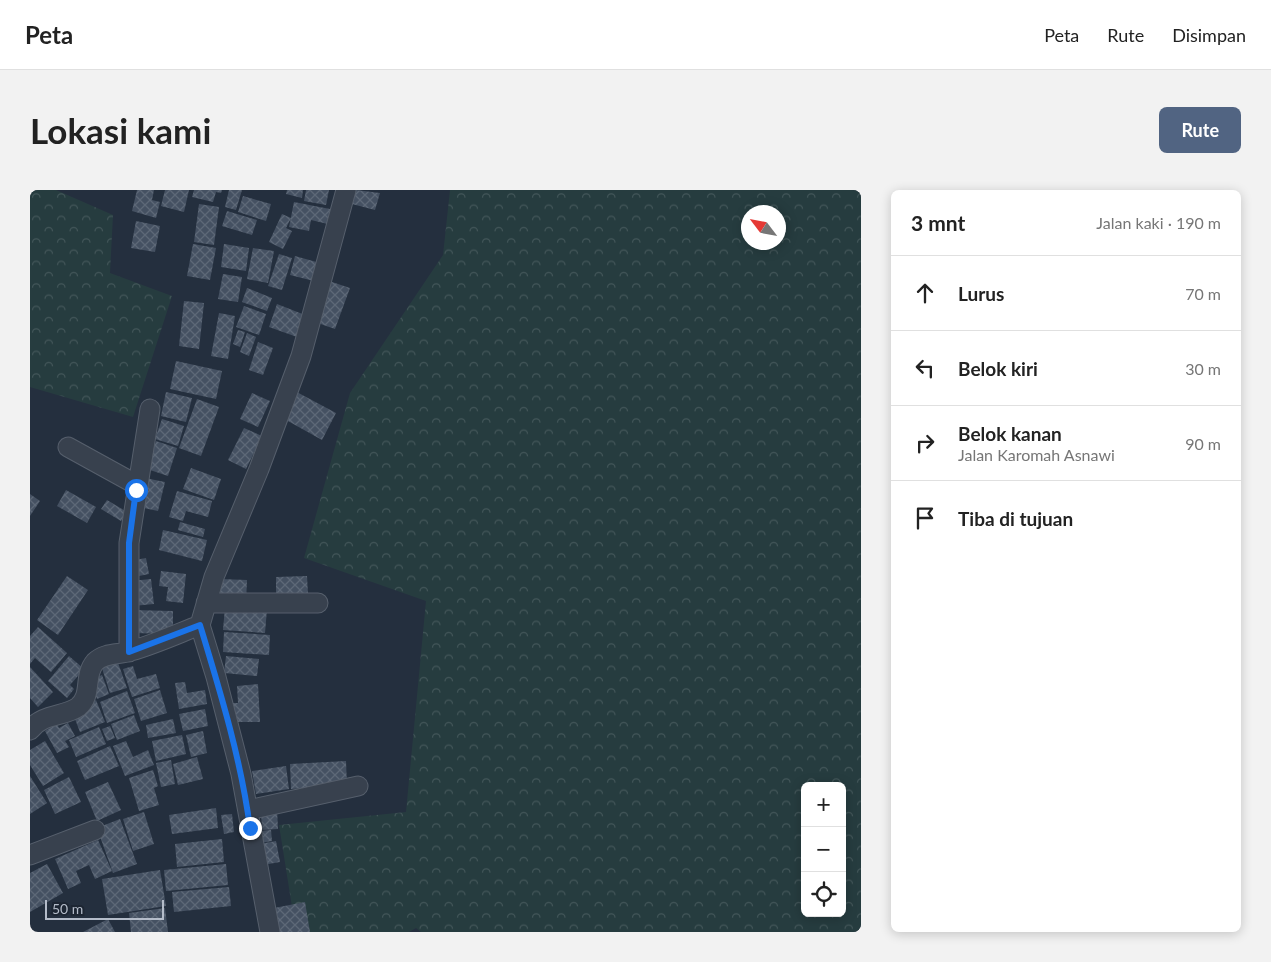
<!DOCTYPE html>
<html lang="id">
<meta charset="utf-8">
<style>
:root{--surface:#fff;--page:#f2f2f2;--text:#222;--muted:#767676;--line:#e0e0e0;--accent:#516482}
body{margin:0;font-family:Lato,sans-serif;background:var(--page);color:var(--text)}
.controls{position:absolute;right:15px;bottom:15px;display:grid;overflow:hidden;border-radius:8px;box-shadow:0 2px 12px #0003}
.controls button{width:45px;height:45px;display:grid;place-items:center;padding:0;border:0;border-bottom:1px solid var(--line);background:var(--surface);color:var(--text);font:25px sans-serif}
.compass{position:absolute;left:711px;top:15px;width:45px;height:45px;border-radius:50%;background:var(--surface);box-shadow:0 2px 12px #0003;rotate:302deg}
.scale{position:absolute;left:15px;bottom:12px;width:119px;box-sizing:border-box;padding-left:5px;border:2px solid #b4bcc9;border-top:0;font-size:14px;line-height:18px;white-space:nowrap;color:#b4bcc9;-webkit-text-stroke:4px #1d2633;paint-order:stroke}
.stop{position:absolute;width:15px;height:15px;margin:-11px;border:4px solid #1a73e8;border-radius:50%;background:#fff}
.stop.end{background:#1a73e8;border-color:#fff;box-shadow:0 1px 5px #0008}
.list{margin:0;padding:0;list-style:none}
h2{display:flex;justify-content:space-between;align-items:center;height:65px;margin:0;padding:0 20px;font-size:21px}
h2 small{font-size:16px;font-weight:400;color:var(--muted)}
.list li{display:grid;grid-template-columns:32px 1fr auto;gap:15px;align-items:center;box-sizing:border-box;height:75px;padding:0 20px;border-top:1px solid var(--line)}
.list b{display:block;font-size:19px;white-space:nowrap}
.list p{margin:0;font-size:16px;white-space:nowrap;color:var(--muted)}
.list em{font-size:16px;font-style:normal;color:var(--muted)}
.icon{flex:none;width:28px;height:28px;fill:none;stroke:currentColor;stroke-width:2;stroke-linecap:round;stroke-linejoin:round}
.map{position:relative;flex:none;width:831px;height:742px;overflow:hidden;border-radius:8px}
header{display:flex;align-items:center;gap:30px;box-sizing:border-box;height:70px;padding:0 25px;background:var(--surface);border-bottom:1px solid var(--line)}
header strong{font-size:24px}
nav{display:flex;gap:28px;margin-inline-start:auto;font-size:18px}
.intro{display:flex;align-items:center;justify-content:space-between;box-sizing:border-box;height:120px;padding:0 30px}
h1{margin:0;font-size:35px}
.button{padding:12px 22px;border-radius:8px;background:var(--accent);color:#fff;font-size:18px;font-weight:700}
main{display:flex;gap:30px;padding:0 30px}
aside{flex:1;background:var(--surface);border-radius:8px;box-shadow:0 2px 12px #0003}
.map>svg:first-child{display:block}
.forest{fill:url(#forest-crowns);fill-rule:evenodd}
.building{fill:url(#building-cross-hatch)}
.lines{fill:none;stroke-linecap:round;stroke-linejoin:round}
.minor-casing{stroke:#565f6c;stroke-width:21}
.minor{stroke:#38414e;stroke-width:19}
.route{stroke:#1a73e8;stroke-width:6}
</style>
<header>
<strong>Peta</strong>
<nav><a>Peta</a><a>Rute</a><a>Disimpan</a></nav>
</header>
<div class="intro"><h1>Lokasi kami</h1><a class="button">Rute</a></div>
<main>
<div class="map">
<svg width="831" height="742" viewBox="0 0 831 742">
<defs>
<pattern id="forest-crowns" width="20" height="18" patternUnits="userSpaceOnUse" patternTransform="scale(1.25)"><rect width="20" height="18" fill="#263c3f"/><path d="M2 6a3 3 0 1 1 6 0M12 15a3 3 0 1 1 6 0" fill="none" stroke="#435659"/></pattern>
<pattern id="building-cross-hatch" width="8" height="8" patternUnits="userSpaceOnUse" patternTransform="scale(1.25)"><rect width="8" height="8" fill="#455162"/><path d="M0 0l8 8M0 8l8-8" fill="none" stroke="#5d6877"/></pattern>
</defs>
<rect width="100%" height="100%" fill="#242f3e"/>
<path class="forest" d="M0,0h26l57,25 -3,58 62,23 -39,121 -103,-30z
M420,0h411v742h-440l-5,-4 -7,4h-113l-17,-107 127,-13 20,-211 -122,-43 46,-165 93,-138zM718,22h30v30h-30zM775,596h37v127h-37z"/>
<path class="building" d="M107,0h17l-2,10 8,2 -4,16 -24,-7z
M135,0h24l-5,22 -23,-6z
M164,0h28l-1,3 -5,-1 -3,10 -21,-5z
M199,0h13l-6,20 -11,-3z
M257,0h16l-1,8 -16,-4z
M276,0h23l-3,15 -22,-4z
M326,0l24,3 -5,17 -23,-6z
M213,6l28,8 -5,17 -28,-9z
M264,12l41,8 -3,15 -21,-5 -2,11 -20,-4z
M169,14l20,3 -5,38 -20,-3z
M197,21l30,9 -5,15 -30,-9z
M252,24l9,4 -5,10 6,3 -9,18 -14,-7z
M106,31l24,5 -5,26 -24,-4z
M163,54l23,4 -6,32 -23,-4z
M194,54l25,4 -3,23 -25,-4z
M223,58l21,3 -6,32 -21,-4z
M249,64l13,4 -10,32 -14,-4z
M265,66l25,7 -6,18 -24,-6z
M193,84l19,3 -4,25 -20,-3z
M296,90l24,8 -15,41 -23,-8z
M217,98l25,10 -5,13 -25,-9z
M154,111l20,2 -5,46 -20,-3z
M247,114l28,11 -8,22 -28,-10z
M214,116l22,8 -7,21 -23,-8z
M189,123l16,3 -7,43 -17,-3z
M208,140l7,2 -5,15 -7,-3z
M217,143l9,4 -7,19 -9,-4z
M228,152l15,6 -10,27 -14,-5z
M146,171l46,10 -6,28 -46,-10z
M263,200l43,23 -14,27 -43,-24z
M136,202l26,6 -6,24 -25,-6z
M222,203l18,8 -12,26 -18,-8z
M167,209l22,8 -18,49 -22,-8z
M132,229l22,7 -6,20 -23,-7z
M214,238l18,8 -16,33 -18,-9z
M126,251l21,7 -9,28 -21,-7z
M161,278l30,11 -7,21 -31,-11z
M115,288l20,4 -7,29 -19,-4z
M36,300l30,17 -9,16 -30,-17z
M147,301l35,10 -4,16 -22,-6 -3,10 -14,-4z
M0,304l10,7 -10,15z
M77,310l20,12 -6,9 -20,-12z
M150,332l25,7 -2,8 -25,-7z
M133,340l44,10 -5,21 -43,-11z
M116,368l3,16 -15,3 -4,-16z
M131,381l25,3 -3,29 -17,-2 2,-14 -9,-1z
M37,386l21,14 -30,45 -21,-15z
M277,386l1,18 -32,1v-18z
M121,389l3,25 -21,2 -2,-25z
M190,389l27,1 -1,23 -27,-2z
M195,417l42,2 -2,24 -42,-3z
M103,420l40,1v23l-41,-1z
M8,437l29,26 -16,19 -16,-14 -5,6v-28z
M194,442l46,3 -1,20 -46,-3z
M39,466l15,13 -14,16 4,4 -7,9 -19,-17z
M196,466l33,3 -2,17 -33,-3z
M87,470l10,28 -17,5 -9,-28z
M103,476l4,13 19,-5 4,14 -28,9 -9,-28z
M0,477l23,25 -15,15 -8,-9z
M72,485l7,19 -12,5 -7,-19z
M155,492l2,11 18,-3 2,14 -28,5 -4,-26z
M228,494l2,38h-28l-2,-19h8l-1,-17z
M130,500l7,23 -26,8 -7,-22z
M97,501l8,22 -28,10 -7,-21z
M66,510l9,22 -25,10 -7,-18z
M175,519l3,17 -25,5 -4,-17z
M104,525l6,16 -23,9 -6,-16z
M143,529l3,14 -28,5 -2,-13z
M38,533l7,13 -10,5 4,6 -12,6 -12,-22 12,-7 2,4z
M80,536l5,12 -8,3 -5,-12z
M69,537l7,17 -30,13 -7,-17z
M173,541l4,22 -16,4 -5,-22z
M152,545l4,19 -30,7 -4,-20z
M15,551l19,32 -21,13 -13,-21v-15z
M96,551l7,16 15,-7 6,15 -29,11 -12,-30z
M80,556l9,20 -34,14 -8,-19z
M167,567l6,22 -25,6 -5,-21z
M141,570l4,24 -14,3 -5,-24z
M316,571l1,25 -56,3 -1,-25z
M256,576l3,23 -33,5 -4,-23z
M123,580l5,16 -4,2 5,17 -20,6 -10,-33z
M0,586l17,27 -17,11z
M39,587l12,25 -26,12 -11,-24z
M78,592l13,28 -24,11 -12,-29z
M186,618l2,20 -46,6 -3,-19z
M247,619l1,20 -16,1 -1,-20z
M114,622l10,32 -21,7 -10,-32z
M202,624l2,18 -10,2 -3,-19z
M90,629l17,45 -24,9 -16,-45z
M241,640l1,11 -12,2 -1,-12z
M192,649l2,23 -47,5 -2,-23z
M68,650l14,31 -17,8 -6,-14 -13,6 5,12 -13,6 -13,-30z
M246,651l4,21 -17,3 -3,-21z
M17,674l16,29 -33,19v-39z
M196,674l2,21 -62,6 -2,-21z
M130,680l6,36 -58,9 -6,-36z
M199,697l2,19 -57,6 -2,-20z
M275,712l5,30h-32l-4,-24z
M135,718l3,24h-37l-2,-19z
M78,729l7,13h-32z"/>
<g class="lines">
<g class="minor-casing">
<path id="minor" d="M38,257l69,38
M176,413h112
M170,435l14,-48 45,-108 42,-113 45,-166
M170,435l16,52 25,97 29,158
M99,462v-109l21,-134
M0,540c13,-17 34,-13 48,-23 15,-12 5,-31 17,-45 10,-10 25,-7 36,-11 24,-7 46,-17 69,-26
M218,620l110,-24
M0,665l65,-25"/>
</g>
<use href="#minor" class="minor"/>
</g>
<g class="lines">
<path class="route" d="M106,300l-7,53v109l71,-27c20,66 41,134 50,203"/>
</g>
</svg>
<div class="controls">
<button>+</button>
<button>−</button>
<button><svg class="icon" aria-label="locate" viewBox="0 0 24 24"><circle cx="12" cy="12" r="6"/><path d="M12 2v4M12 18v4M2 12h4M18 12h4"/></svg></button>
</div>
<svg class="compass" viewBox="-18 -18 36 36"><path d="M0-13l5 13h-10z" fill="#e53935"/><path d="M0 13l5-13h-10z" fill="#767676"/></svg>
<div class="scale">50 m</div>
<div class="stop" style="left:106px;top:300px"></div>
<div class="stop end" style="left:220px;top:638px"></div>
</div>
<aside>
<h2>3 mnt<small>Jalan kaki · 190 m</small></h2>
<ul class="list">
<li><svg class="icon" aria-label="ahead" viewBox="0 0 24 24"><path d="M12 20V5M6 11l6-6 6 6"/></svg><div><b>Lurus</b></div><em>70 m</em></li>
<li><svg class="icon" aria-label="left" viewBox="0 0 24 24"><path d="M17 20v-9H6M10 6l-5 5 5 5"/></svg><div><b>Belok kiri</b></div><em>30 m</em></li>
<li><svg class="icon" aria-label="right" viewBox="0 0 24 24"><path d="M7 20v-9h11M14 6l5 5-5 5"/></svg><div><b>Belok kanan</b><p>Jalan Karomah Asnawi</p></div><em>90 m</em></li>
<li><svg class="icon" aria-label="arrive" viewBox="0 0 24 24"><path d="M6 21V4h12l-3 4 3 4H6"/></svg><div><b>Tiba di tujuan</b></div></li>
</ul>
</aside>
</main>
